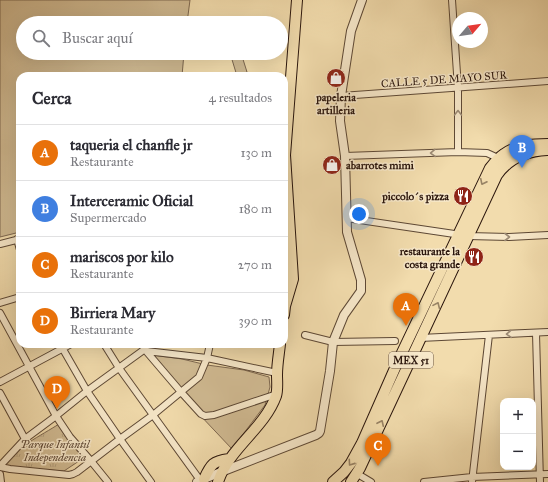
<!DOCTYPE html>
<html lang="es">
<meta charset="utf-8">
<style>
:root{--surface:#fff;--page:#f7f7f7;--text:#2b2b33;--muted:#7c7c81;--line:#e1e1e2;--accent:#db2777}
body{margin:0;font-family:"IM FELL Great Primer",serif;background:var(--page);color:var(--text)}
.controls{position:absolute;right:12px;bottom:12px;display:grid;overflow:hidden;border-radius:8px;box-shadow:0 4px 16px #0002}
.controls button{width:36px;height:36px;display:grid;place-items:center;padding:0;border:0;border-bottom:1px solid var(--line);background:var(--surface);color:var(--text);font:20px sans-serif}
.compass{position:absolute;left:452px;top:12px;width:36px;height:36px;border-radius:50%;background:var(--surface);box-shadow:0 4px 16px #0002;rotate:61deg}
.you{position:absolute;left:359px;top:214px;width:14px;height:14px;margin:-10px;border:3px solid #fff;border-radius:50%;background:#1a73e8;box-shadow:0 0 0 6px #1a73e833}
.badge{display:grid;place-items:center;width:26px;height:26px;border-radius:50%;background:var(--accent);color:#fff;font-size:13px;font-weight:700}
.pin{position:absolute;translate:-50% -33px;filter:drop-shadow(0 1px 2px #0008)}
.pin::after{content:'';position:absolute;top:21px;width:14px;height:12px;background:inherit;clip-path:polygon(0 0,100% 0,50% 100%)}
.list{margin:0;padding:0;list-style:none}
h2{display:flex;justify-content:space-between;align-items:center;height:52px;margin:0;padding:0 16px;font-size:17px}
h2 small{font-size:13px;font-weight:400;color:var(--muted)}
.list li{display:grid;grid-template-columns:26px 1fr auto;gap:12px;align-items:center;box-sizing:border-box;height:56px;padding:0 16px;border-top:1px solid var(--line)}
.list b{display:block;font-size:15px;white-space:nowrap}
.list p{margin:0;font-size:13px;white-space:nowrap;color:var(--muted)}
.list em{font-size:13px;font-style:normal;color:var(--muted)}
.icon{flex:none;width:22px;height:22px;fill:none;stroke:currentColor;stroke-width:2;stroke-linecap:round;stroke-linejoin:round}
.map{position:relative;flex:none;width:548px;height:482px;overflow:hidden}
.search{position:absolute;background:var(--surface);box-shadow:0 4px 16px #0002;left:16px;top:16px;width:272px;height:44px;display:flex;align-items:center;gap:10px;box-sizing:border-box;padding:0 14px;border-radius:22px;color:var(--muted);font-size:15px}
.panel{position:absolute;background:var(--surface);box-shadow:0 4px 16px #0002;left:16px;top:72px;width:272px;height:276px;border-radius:12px}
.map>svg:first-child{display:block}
.green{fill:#d0ba92;stroke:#7e6850}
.park{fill:url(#park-tufts);stroke:#7e6850}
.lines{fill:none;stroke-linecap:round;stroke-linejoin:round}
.minor-casing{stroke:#5d4835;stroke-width:8}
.tertiary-casing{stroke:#5d4835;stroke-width:10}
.primary-casing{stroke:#2b160d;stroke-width:12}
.minor{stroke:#f7e8ca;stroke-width:6}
.tertiary{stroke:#f7e8ca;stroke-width:8}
.primary{stroke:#f2dcad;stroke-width:10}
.oneway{stroke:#9b8a75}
.oneway2{stroke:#988365}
.labels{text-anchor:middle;stroke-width:3;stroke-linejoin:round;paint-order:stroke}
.shield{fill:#f7e8ca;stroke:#685546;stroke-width:1}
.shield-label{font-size:10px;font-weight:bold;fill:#2b160d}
.street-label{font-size:11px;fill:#2b160d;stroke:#f7e8ca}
.poi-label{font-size:11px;font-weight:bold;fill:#2b160d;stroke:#f7e8ca;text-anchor:end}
.park-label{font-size:11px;font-style:italic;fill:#5d4735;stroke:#f7e8ca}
</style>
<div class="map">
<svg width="548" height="482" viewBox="0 0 548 482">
<defs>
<pattern id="park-tufts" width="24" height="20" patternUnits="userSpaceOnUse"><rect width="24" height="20" fill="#d0ba92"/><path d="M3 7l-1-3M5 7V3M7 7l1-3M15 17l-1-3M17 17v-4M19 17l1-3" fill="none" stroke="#b39f7d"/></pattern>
</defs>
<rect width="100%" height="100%" fill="#f2dcad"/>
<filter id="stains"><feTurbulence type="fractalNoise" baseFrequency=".005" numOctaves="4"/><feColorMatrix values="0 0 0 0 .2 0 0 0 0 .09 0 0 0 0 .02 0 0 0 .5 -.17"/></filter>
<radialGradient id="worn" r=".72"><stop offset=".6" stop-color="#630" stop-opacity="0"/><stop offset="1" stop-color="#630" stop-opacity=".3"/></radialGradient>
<path class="green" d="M0,0h190l-3,23h-164v30h161l-2,23h-162v156l-20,5z
M230,53h11l6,19 -10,4z
M152,355l30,4 25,6 37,5 25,7 1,10 -5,18 -33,44 -34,-36z"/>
<path class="park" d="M59,424l26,33 -21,14 -48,-3 -14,-2c11,-17 40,-31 57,-42z"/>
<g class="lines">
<g class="minor-casing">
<path id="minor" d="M452,0l6,88v64
M341,96l207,-15
M345,156l113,-4 29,1 11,5 2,3
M346,218l122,18 41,1 39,-2
M17,239l3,11
M0,244l20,-5
M0,303l20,-6
M0,313l56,103 14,21 21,24 17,21
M536,333l4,149
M305,335l28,7 62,-1
M420,338l128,-6
M60,344l27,47 33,48 31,43
M104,344l15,24 81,112
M143,345l3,6 35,41 20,22 4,2 9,-1 63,-21
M146,351l61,7 70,15
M0,382l71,-38
M0,393l25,46
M0,466l25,-27 31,-23 31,-25 58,-42 2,-5
M0,467l10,2 59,6 4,-1 4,-2 43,-33 33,-24 46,-38 8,-19 3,-14
M356,473l15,9
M0,474l1,8
M424,482l48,-5 76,-3
M472,482l17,-147"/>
</g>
<g class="tertiary-casing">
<path id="tertiary" d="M197,482l24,-10 95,-37 3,-2 1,-2 10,-60 3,-29 11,-27 17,-24v-11l-14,-48 -2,-76 -5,-35 1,-25 10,-65 11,-31"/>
</g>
<g class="primary-casing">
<path id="primary" d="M284,315l1,-9 8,-27 -8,-124 12,-155
M204,479c7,-15 9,-18 25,-20
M218,482c11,-34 46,-53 58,-86 2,-6 1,-15 1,-21 0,-11 2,-21 3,-31
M333,482l11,-10 7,-9 11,-20 37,-84 91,-191c4,-5 8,-10 14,-14 12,-9 29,-10 44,-10
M351,482l9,-14 137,-293c12,-17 29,-24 50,-25"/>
</g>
<use href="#minor" class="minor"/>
<use href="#tertiary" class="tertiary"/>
<use href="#primary" class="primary"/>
</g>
<defs><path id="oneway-chevron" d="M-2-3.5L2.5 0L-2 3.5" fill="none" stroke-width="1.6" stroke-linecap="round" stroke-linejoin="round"/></defs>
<g class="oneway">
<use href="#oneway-chevron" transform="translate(458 113) rotate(-90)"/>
<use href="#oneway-chevron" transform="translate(433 153) rotate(178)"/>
<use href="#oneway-chevron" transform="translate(507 237)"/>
<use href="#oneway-chevron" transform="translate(509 334) rotate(178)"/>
</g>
<g class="oneway2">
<use href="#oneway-chevron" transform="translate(483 182) rotate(116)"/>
<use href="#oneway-chevron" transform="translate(437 305) rotate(-66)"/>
<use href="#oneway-chevron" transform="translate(381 423) rotate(-65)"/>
<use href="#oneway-chevron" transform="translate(351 463) rotate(125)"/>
</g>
<defs>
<g id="shop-disc" transform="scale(1)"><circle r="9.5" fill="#8f2418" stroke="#f7e8ca"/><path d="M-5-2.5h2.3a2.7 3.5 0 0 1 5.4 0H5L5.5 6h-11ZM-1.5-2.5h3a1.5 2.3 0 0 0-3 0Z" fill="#fff"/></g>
<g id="restaurant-disc" transform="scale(1)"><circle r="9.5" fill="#8f2418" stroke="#f7e8ca"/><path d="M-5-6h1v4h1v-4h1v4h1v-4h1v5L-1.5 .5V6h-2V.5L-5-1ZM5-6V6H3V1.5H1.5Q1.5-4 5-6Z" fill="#fff"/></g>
</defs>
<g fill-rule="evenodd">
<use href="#shop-disc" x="336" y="78"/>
<use href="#shop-disc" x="332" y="165"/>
<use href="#restaurant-disc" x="463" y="196"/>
<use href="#restaurant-disc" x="474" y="257"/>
</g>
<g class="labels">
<rect class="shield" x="389" y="352" width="44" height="16" rx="3"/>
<g class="shield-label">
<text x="411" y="364">MEX 51</text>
</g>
<g class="street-label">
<text transform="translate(444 79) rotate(-4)" y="4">CALLE 5 DE MAYO SUR</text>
</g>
<g class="poi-label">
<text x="336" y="101" text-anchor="middle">papeleria<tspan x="336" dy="13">artilleria</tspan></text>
<text x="346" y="169" text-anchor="start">abarrotes mimi</text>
<text x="449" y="200">piccolo´s pizza</text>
<text x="460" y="255">restaurante la<tspan x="460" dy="13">costa grande</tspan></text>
</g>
<g class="park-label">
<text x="55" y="448">Parque Infantil<tspan x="55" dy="13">Independencia</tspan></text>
</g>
</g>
<rect width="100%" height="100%" filter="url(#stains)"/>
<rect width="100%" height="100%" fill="url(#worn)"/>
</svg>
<div class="controls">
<button>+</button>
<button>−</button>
</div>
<svg class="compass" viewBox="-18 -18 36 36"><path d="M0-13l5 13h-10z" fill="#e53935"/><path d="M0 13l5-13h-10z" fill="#7c7c81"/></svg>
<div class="you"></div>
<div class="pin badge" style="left:406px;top:326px;background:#e8710a">A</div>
<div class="pin badge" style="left:522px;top:168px;background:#3f7fe0">B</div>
<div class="pin badge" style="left:378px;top:466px;background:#e8710a">C</div>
<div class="pin badge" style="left:57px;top:409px;background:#e8710a">D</div>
<div class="search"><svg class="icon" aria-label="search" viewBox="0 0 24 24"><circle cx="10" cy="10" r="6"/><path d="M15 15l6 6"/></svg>Buscar aquí</div>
<section class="panel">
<h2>Cerca<small>4 resultados</small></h2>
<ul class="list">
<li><span class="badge" style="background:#e8710a">A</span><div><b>taqueria el chanfle jr</b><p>Restaurante</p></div><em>130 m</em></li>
<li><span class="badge" style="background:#3f7fe0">B</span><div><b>Interceramic Oficial</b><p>Supermercado</p></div><em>180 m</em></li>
<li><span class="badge" style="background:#e8710a">C</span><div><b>mariscos por kilo</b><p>Restaurante</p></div><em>270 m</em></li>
<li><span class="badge" style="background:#e8710a">D</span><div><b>Birriera Mary</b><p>Restaurante</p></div><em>390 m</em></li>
</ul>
</section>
</div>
